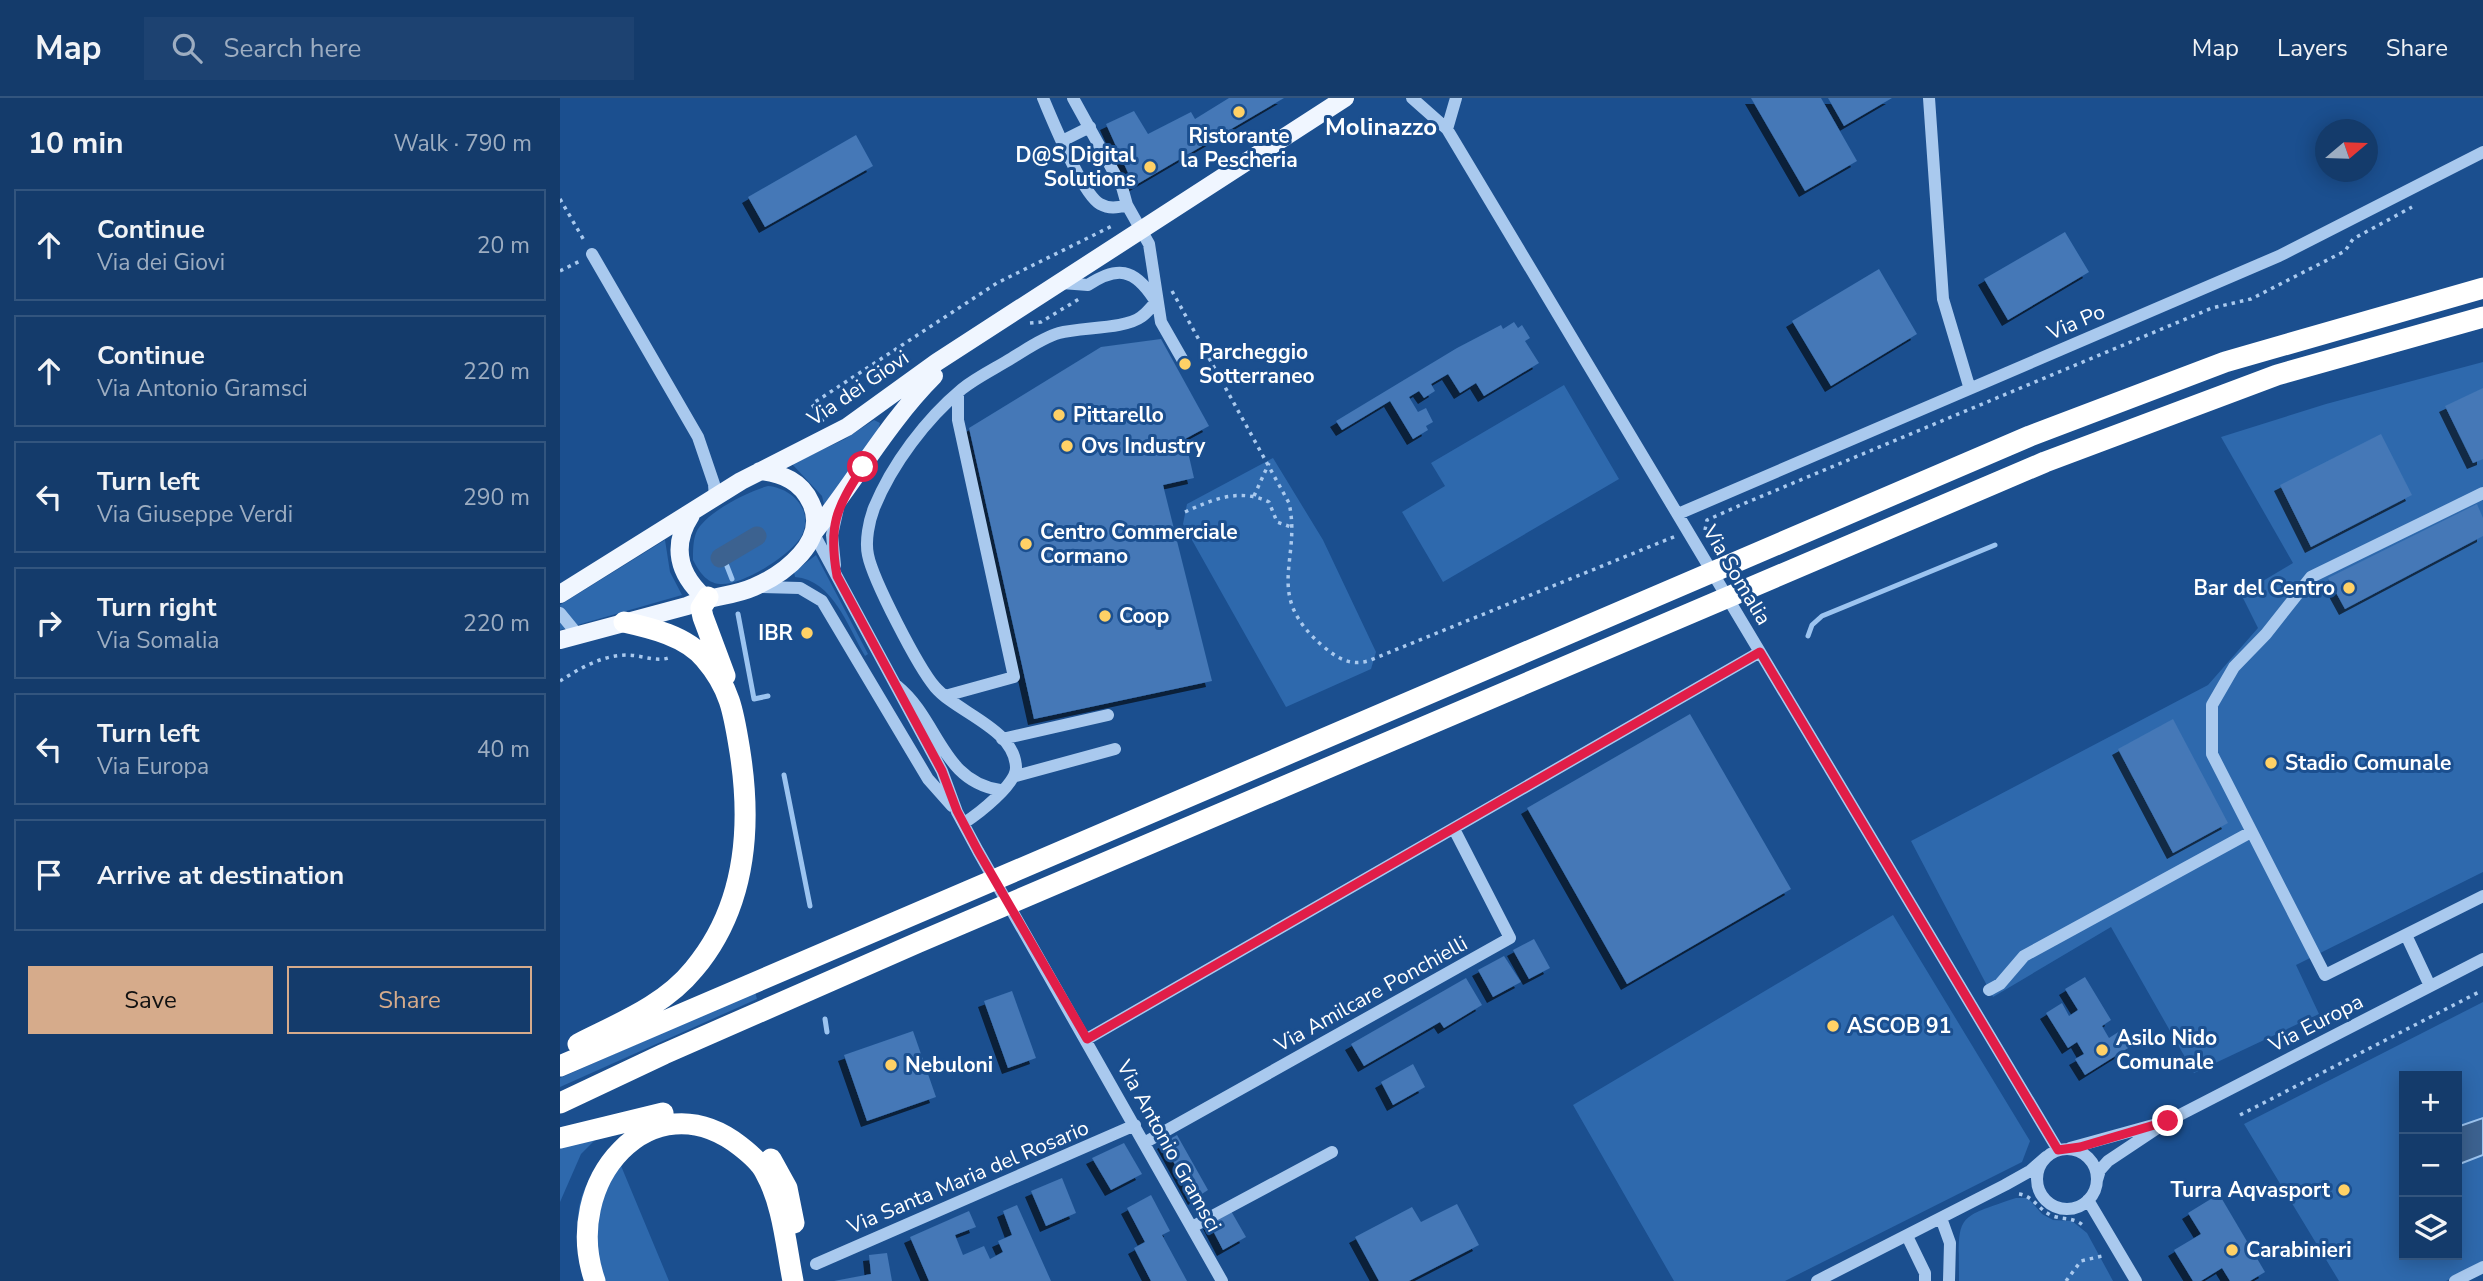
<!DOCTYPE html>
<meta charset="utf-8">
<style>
:root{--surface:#143b6b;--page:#1d4271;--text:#f1f3f6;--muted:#9dadc1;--line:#33557e;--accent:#d6ab8b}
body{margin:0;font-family:"Nunito Sans",sans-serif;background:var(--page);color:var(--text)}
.controls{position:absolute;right:21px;bottom:21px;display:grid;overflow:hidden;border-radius:0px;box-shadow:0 4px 18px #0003}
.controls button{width:63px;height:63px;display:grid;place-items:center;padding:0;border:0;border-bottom:2px solid var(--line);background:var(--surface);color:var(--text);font:35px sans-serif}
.compass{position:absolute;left:1755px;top:21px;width:63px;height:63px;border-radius:50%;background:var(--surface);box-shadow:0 4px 18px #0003;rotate:71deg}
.stop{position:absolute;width:21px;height:21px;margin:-16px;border:5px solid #e11d48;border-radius:50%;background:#fff}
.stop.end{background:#e11d48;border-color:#fff;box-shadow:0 2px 7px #0008}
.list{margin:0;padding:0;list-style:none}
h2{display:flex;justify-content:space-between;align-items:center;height:91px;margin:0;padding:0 28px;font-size:30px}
h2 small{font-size:23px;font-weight:400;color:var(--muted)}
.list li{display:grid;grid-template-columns:46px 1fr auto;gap:21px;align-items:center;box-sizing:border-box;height:112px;margin:0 14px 14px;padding:0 14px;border:2px solid var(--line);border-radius:0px}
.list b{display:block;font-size:26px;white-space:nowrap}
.list p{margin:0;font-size:23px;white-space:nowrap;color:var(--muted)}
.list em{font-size:23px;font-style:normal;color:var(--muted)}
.actions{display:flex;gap:14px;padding:21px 28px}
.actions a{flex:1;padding:16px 0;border:2px solid var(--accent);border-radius:0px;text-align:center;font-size:24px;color:var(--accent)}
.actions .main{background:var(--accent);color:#111}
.icon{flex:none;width:38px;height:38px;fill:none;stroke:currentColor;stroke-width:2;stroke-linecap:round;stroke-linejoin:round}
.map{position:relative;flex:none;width:1923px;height:1183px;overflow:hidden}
header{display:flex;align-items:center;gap:42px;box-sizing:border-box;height:98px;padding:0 35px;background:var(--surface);border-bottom:2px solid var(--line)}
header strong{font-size:33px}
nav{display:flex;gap:38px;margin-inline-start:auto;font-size:24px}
.search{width:490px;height:63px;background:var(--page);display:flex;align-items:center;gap:18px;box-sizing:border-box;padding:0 24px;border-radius:0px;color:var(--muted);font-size:26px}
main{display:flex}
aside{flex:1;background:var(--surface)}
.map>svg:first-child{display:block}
.green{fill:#2e69ad;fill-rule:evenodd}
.water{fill:#3c6290;stroke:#9cc4f0;stroke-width:2}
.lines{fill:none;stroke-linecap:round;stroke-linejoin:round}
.stream{stroke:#9cc4f0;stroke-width:5}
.canal{stroke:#3c6290;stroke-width:19}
.building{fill:#4478b7;filter:url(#shadow)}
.path{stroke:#a9c9ee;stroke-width:3.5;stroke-dasharray:3.5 5;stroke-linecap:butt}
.minor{stroke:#a9c9ee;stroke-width:12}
.major{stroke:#f0f6ff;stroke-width:18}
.highway{stroke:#fff;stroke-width:21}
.route{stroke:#e11d48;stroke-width:9}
.poi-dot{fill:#ffd166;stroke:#1b4f8f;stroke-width:2.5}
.labels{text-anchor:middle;stroke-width:6;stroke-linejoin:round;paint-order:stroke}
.poi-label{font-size:21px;font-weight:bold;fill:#fff;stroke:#1b4f8f;text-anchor:start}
.street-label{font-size:21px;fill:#fff;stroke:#1b4f8f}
.quarter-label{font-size:24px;font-weight:bold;fill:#fff;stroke:#1b4f8f}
</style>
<header>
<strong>Map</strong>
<div class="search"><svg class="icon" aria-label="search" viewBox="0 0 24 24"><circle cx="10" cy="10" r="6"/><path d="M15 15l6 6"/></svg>Search here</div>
<nav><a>Map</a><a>Layers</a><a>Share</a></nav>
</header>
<main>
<aside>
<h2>10 min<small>Walk · 790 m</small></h2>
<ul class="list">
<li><svg class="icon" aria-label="ahead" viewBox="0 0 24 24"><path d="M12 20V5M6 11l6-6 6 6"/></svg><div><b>Continue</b><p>Via dei Giovi</p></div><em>20 m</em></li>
<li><svg class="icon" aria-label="ahead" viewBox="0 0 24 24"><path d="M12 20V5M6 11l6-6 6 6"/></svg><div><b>Continue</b><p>Via Antonio Gramsci</p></div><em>220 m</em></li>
<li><svg class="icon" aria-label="left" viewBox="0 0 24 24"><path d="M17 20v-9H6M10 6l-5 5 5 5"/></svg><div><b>Turn left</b><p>Via Giuseppe Verdi</p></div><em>290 m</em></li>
<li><svg class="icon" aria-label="right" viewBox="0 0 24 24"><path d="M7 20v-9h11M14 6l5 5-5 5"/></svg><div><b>Turn right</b><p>Via Somalia</p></div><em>220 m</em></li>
<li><svg class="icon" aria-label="left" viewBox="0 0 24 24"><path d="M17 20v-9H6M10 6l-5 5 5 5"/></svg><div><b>Turn left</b><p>Via Europa</p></div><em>40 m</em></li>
<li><svg class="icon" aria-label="arrive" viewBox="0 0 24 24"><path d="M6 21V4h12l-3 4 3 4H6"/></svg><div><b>Arrive at destination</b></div></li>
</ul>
<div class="actions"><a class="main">Save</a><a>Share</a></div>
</aside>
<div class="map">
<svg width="1923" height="1183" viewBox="0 0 1923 1183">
<defs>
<filter id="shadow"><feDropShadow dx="-6" dy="6" stdDeviation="0" flood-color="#0009"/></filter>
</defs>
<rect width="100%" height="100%" fill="#1b4f8f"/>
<path class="green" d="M1923,264v510l-187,93 23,49 -125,59 -83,-146 -118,70 -82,-156 297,-156 50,-57 -17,-34 52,-31 -72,-126 105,-33z
M1004,287l55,94 -176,103 -41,-70 43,-26 -14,-23z
M314,322l6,3 -2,8 -53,77 -3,-12 -30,-32 53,-25z
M713,360l50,82 53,112 -5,17 -85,38 -103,-183 4,-20z
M208,388c23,2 46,23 34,49 -9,19 -60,51 -82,49 -14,-1 -21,-13 -27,-24 0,-9 0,-19 3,-27 8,-20 53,-42 72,-47z
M105,442l5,32 12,23 -122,35v-25z
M256,457l52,99 -3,2c-17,-29 -32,-76 -70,-79l-1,-5z
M1333,817l137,226 -8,21 -237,119h-111l-101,-176z
M195,894l2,7 -197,88v-9z
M1923,904v259l-37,20h-107l-95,-157zM1844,978h53v179h-53z
M39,1038l-18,18 -21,48v-54z
M54,1051l55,132h-77c-23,-51 -20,-93 22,-132z
M1456,1100h12l14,16 11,6 19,1 15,12 26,48h-154c0,-66 -6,-62 57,-83z"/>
<path class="water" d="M1923,1020v37l-26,10v-38z"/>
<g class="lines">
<path class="stream" d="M163,458l9,23
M178,516l16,85 14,-3
M1248,538l4,-11 10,-9 173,-71
M224,677l26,131
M265,921l2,13"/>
<path class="canal" d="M160,460l37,-22"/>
</g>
<path class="building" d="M669,0h55l-150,88 -28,-62 28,-13 14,23 43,-22 4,7z
M1191,0h70l36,63 -52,30z
M1268,0h64l-48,28z
M296,37l17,31 -108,61 -17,-30z
M1505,134l24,40 -81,48 -24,-41z
M1319,171l38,65 -86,52 -39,-65z
M954,224l4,6 4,-3 8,13 -5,3 14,22 -55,33 -8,-13 -16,10 -12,-19 -17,10 4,7 -11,7 -5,-7 -10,6 9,15 8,-4 7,14 -7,4 2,4 -15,9 -23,-38 -48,29 -6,-9 121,-73 44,-23 2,4z
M601,241l48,87 -24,13 9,39 -31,7 49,196 -178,38 -65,-291 132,-81z
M1923,290v71l-10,4 -28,-57z
M1821,336l31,61 -101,52 -31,-62z
M1917,406l6,14v18l-138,73 -17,-31z
M1130,616l101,175 -164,95 -100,-176z
M1613,621l55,104 -55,30 -55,-104z
M974,841l16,29 -21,11 -16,-29z
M944,858l17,26 -28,15 -15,-27z
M1525,879l26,43 -9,6 7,12 14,-9 10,16 -48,30 -10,-16 9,-5 -7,-12 -9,6 -22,-35 16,-10 7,13 9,-6 -13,-21z
M906,880l16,27 -38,23 -4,-6 -76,44 -13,-22z
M452,893l24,67 -28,10 -24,-67z
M353,933l23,66 -69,24 -23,-66z
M853,966l12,23 -32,18 -12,-23z
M617,1037l31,55 -14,9 -31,-56z
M564,1045l18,31 -31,16 -19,-32z
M502,1080l14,35 -30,13 -15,-35z
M1659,1096l46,78 -15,9h-20l-8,-13 -21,13h-8l-19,-31 27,-16 -13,-21z
M591,1097l19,36 -8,4 25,46h-36l-17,-33 11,-6 -18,-34z
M897,1106l22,41 -70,36h-30l-24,-44 57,-30 9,15z
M457,1107l34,76h-122l-19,-44 59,-26 7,16 -21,8 8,20 21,-9 6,13 13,-7 -5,-11 14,-6 -9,-24z
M671,1113l15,26 -23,13 -14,-27z
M327,1155l5,28h-58l37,-7 -2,-19z"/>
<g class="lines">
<path class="path" d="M0,101l25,43
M0,173l20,-10
M612,193l117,212c13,58 -27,92 35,144 13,11 26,19 44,14l308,-125
M470,225l11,-1 38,-23
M263,324l-11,-18 185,-121 115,-57
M694,398l15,-33
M625,414c28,-13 55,-24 84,-10l8,20 14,5
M1145,432l2,-10 36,-16 469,-196 39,-9 94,-48 8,-12 59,-32
M0,583c20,-13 43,-26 67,-26 15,0 30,8 44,2
M1680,1017l239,-123
M1459,1096c15,2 20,17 34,22 12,4 22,1 32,11
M1506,1183l15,-20 21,-5"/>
<path class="minor" d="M483,0c9,21 39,96 57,106 9,5 17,4 27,1
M513,0l49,89 5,18 22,39 12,78 24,42
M852,0l35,31 611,1021
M1369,0l14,201 26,87
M887,31l9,-31
M502,43l28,-14
M32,156l106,183 16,47 1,14
M502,185l26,2c29,-19 46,-17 66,14
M1923,395l-172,84 -45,57 -32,33 -22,38v49l113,221 158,-79
M1118,416l601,-258 204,-104
M254,436l128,237 15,41 21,39 244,430
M275,467l-3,-30 6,-27
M199,489l41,1 22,13 106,178 24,27
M0,515l18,22
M337,588c42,34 44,95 103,104
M385,598l69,-19 -56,-257v-27
M442,641l106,-24
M456,678l99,-27
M404,725c14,-9 53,-39 52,-56 -2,-39 -59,-54 -81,-80 -17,-20 -62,-107 -67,-132 -3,-14 1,-34 6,-47 18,-44 52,-89 88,-119 15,-12 34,-21 50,-31 15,-9 30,-20 47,-25 21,-6 66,-4 82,-16 6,-4 10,-10 15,-15
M1846,837l24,51
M1429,892l11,-6 24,-28 227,-124
M527,941l673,-387
M584,1045l366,-205 -56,-109
M1510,1050l87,-24
M1477 1081a30 30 0 1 1 60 0a30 30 0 1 1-60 0Z
M1537,1082l3,-10 8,-9 60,-40 315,-162
M1528,1102l48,81
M1381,1120l9,25 -1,38
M632,1129l140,-75
M1347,1138l18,37v8
M256,1166l319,-139
M1257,1183l188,-96 25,-14 16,-14
M1895,1183l28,-14"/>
<path class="major" d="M131,417c-20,31 -13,59 14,83
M255,433c41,-51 73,-109 119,-155
M0,496l181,-113 106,-54 90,-65 408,-264
M0,542l127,-34c21,-10 45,-9 67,-19 30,-13 75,-46 57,-84 -10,-22 -28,-29 -51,-32"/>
<path class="highway" d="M148,499l-7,11 2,9 22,59
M18,946c41,-21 86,-38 116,-75 52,-62 58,-140 46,-217 -6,-37 -9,-63 -35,-93 -19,-23 -54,-31 -81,-37
M0,968l1470,-630 195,-74 258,-74
M0,1005l104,-49 253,-111 1128,-481 232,-87 206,-58
M0,1040l103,-25
M211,1061l16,29 7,35
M35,1183c-35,-99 56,-204 145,-135 9,7 20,16 25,26 18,32 21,74 28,109"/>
</g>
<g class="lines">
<path class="route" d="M303,369c-27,41 -35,59 -26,109l105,195 15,40 21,40 109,188 673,-387 298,498 22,-3 88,-26"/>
</g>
<g class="poi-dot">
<circle cx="679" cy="14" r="7"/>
<circle cx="590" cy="69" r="7"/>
<circle cx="625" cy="266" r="7"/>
<circle cx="499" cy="317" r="7"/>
<circle cx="507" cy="348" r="7"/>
<circle cx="466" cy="446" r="7"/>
<circle cx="1789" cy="490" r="7"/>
<circle cx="545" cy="518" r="7"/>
<circle cx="247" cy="535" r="7"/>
<circle cx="1711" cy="665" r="7"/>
<circle cx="1273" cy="928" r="7"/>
<circle cx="1542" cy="952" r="7"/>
<circle cx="331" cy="967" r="7"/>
<circle cx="1784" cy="1092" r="7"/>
<circle cx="1672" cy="1152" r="7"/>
</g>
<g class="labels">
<g class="poi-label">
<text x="679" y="45" text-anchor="middle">Ristorante<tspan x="679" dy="24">la Pescheria</tspan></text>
<text x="576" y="64" text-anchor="end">D@S Digital<tspan x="576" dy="24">Solutions</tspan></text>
<text x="639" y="261">Parcheggio<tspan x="639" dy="24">Sotterraneo</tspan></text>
<text x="513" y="324">Pittarello</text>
<text x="521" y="355">Ovs Industry</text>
<text x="480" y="441">Centro Commerciale<tspan x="480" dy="24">Cormano</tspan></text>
<text x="1775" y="497" text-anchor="end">Bar del Centro</text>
<text x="559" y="525">Coop</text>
<text x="233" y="542" text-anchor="end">IBR</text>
<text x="1725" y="672">Stadio Comunale</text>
<text x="1287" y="935">ASCOB 91</text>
<text x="1556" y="947">Asilo Nido<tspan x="1556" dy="24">Comunale</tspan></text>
<text x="345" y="974">Nebuloni</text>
<text x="1770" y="1099" text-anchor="end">Turra Aqvasport</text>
<text x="1686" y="1159">Carabinieri</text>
</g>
<g class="street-label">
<text transform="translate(1516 224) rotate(-23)" y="7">Via Po</text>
<text transform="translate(298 290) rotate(-34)" y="7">Via dei Giovi</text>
<text transform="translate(1177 477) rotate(59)" y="7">Via Somalia</text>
<text transform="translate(811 896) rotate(-29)" y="7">Via Amilcare Ponchielli</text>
<text transform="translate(1756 925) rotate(-27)" y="7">Via Europa</text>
<text transform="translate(609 1048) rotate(61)" y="7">Via Antonio Gramsci</text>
<text transform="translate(408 1079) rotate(-23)" y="7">Via Santa Maria del Rosario</text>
</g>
<g class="quarter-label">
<text x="821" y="37">Molinazzo</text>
</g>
</g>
</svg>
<div class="controls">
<button>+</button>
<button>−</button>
<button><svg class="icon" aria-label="layers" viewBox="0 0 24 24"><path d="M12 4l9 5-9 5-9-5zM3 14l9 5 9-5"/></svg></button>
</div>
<svg class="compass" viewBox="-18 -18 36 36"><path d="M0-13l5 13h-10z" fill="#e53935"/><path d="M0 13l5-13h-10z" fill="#9dadc1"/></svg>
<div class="stop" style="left:303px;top:369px"></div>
<div class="stop end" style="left:1608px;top:1023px"></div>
</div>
</main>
